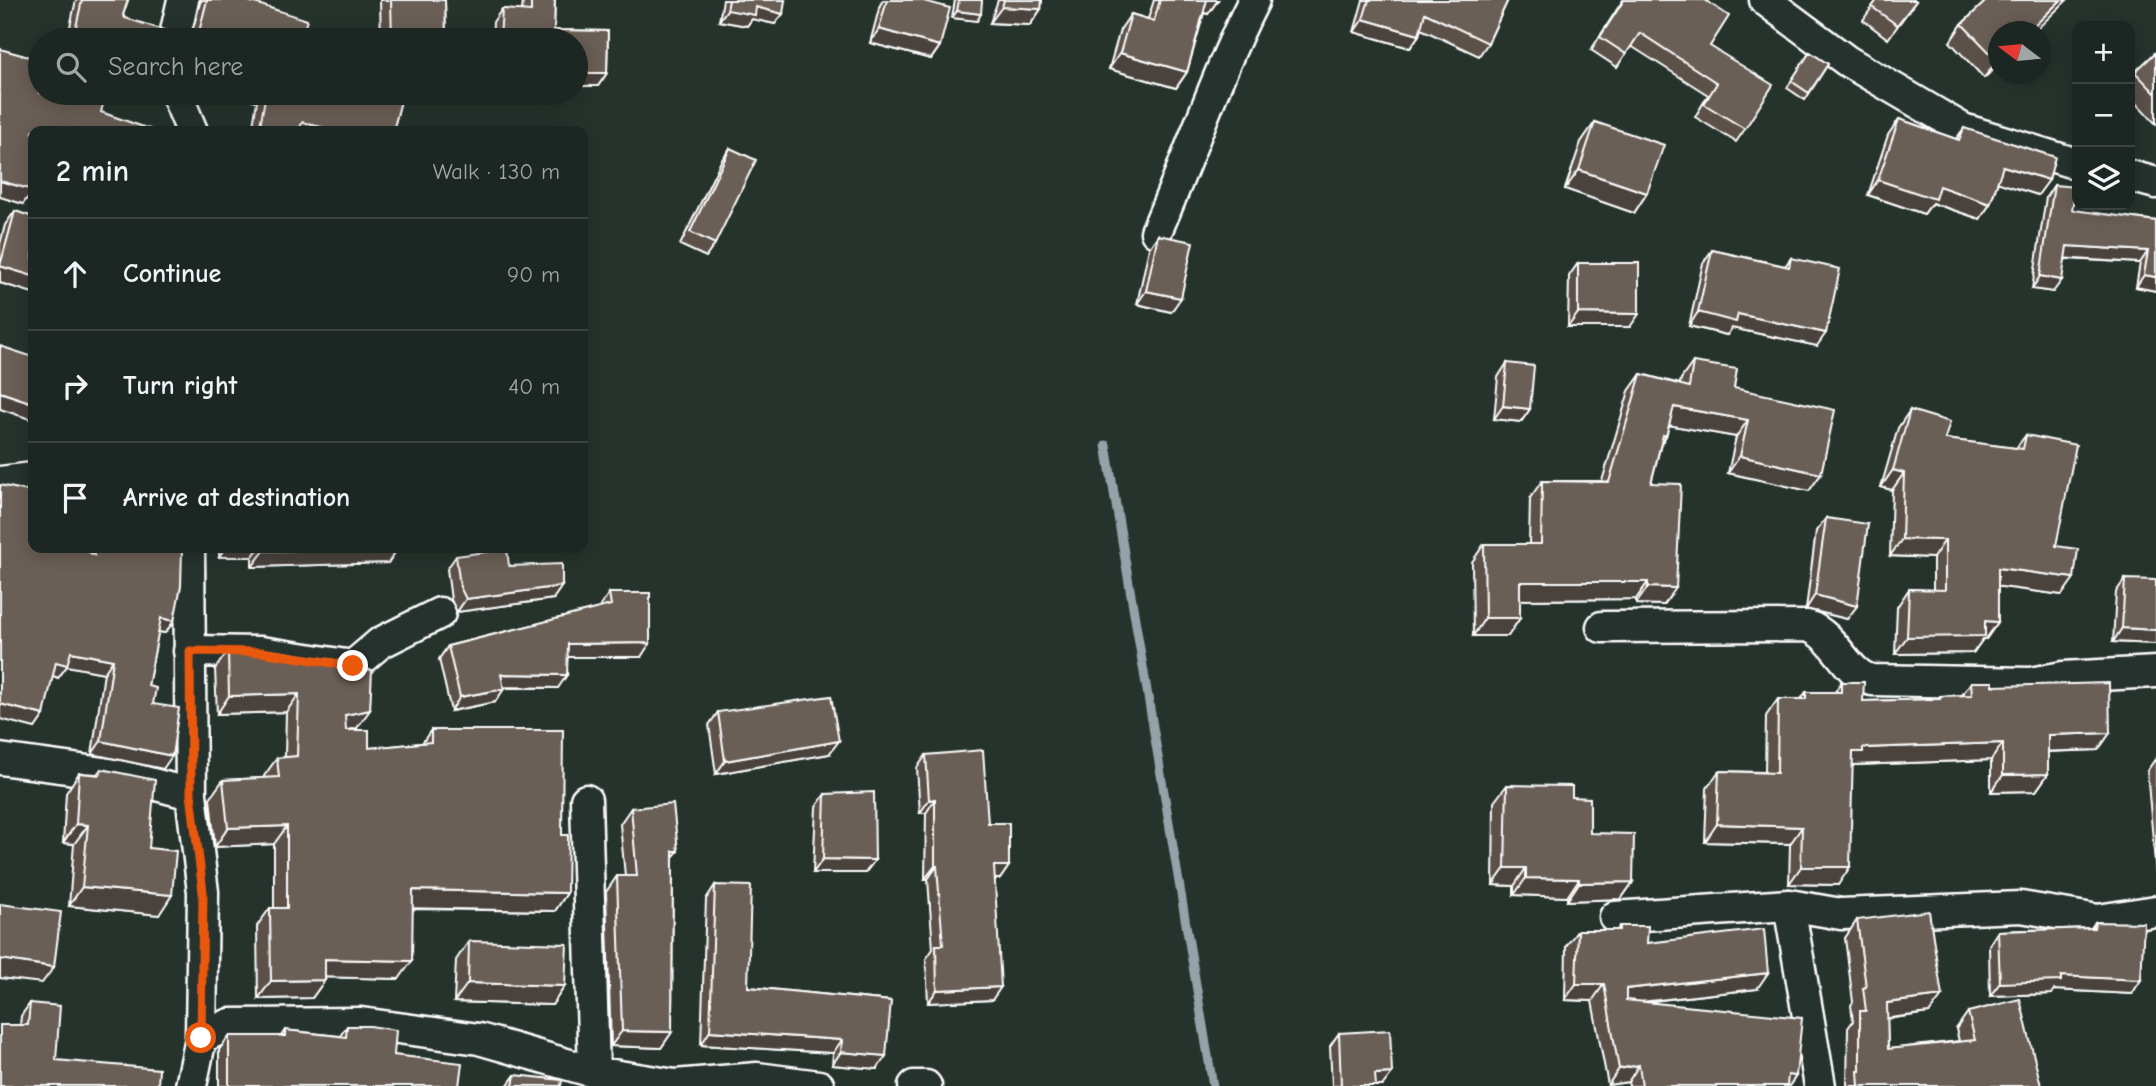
<!DOCTYPE html>
<meta charset="utf-8">
<style>
:root{--surface:#1c2622;--page:#252e2a;--text:#f1f3f6;--muted:#a0a5a5;--line:#3a4340}
body{margin:0;font-family:"Comic Neue",sans-serif;background:var(--page);color:var(--text)}
.controls{position:absolute;right:21px;top:21px;display:grid;overflow:hidden;border-radius:14px;box-shadow:0 4px 18px #0003}
.controls button{width:63px;height:63px;display:grid;place-items:center;padding:0;border:0;border-bottom:2px solid var(--line);background:var(--surface);color:var(--text);font:35px sans-serif}
.compass{position:absolute;left:1988px;top:21px;width:63px;height:63px;border-radius:50%;background:var(--surface);box-shadow:0 4px 18px #0003;rotate:286deg}
.stop{position:absolute;width:21px;height:21px;margin:-16px;border:5px solid #ea580c;border-radius:50%;background:#fff}
.stop.end{background:#ea580c;border-color:#fff;box-shadow:0 2px 7px #0008}
.list{margin:0;padding:0;list-style:none}
h2{display:flex;justify-content:space-between;align-items:center;height:91px;margin:0;padding:0 28px;font-size:30px}
h2 small{font-size:23px;font-weight:400;color:var(--muted)}
.list li{display:grid;grid-template-columns:46px 1fr auto;gap:21px;align-items:center;box-sizing:border-box;height:112px;padding:0 28px;border-top:2px solid var(--line)}
.list b{display:block;font-size:26px;white-space:nowrap}
.list em{font-size:23px;font-style:normal;color:var(--muted)}
.icon{flex:none;width:38px;height:38px;fill:none;stroke:currentColor;stroke-width:2;stroke-linecap:round;stroke-linejoin:round}
.map{position:relative;flex:none;width:2156px;height:1086px;overflow:hidden}
.search{position:absolute;background:var(--surface);box-shadow:0 4px 18px #0003;left:28px;top:28px;width:560px;height:77px;display:flex;align-items:center;gap:18px;box-sizing:border-box;padding:0 24px;border-radius:38px;color:var(--muted);font-size:26px}
.panel{position:absolute;background:var(--surface);box-shadow:0 4px 18px #0003;left:28px;top:126px;width:560px;height:427px;border-radius:14px}
.map>svg:first-child{display:block}
.lines{fill:none;stroke-linecap:round;stroke-linejoin:round}
.stream{stroke:#93a3a9;stroke-width:9}
.street-casing{stroke:#fff;stroke-width:35}
.street{stroke:#26332d;stroke-width:30}
.wall{fill:#5b514a;stroke:#fff;stroke-width:2}
.shaded-wall{fill:#4a423c;stroke:#fff;stroke-width:2}
.building{fill:#6a5e56;stroke:#fff;stroke-width:2}
.route{stroke:#ea580c;stroke-width:9}
</style>
<div class="map">
<svg width="2156" height="1086" viewBox="0 0 2156 1086">
<rect width="100%" height="100%" fill="#26332d"/>
<filter id="ink" filterUnits="userSpaceOnUse"><feTurbulence type="fractalNoise" baseFrequency=".0143" numOctaves="2"/><feDisplacementMap in="SourceGraphic" scale="14" xChannelSelector="R" yChannelSelector="G"/><feConvolveMatrix kernelMatrix="1 2 1 2 8 2 1 2 1" color-interpolation-filters="sRGB"/></filter>
<g filter="url(#ink)">
<g class="lines">
<path class="stream" d="M1106,445l107,641"/>
<g class="street-casing">
<path id="street" d="M1765,0l82,61 116,68 114,35
M174,40l9,-40
M176,93l16,38
M2130,176l26,7
M1156,232c34,-77 60,-157 98,-232
M0,482l33,-4
M189,548l2,246 12,98 -2,146 -10,48
M1602,627l206,-1c29,11 39,50 64,54l158,3 33,-6 93,-5
M189,651l72,1 92,14 27,-23 60,-30
M0,759l118,16 73,19
M586,800l8,272
M1789,905l31,181
M1615,917l174,-12 52,9 180,-7 77,13 58,-9
M201,1038l29,-14 131,-1 118,16 115,33 81,13 82,-7 62,8
M914,1086h12"/>
</g>
<use href="#street" class="street"/>
</g>
<path class="wall" d="M76,0h52l-5,15 2,3 51,22h-109z
M202,0h43l56,40h-111l10,-37z
M380,0h65l1,40h-65z
M523,0h32l-1,30 54,1 -1,42 -9,13h-22v-46h-84l1,-18 9,-13 20,2z
M723,0h62l-10,24 -23,-5 -5,7 -28,-5z
M883,0h37l20,46 -9,13 -61,-16 10,-38z
M955,0h27l-5,21 -25,-3z
M998,0h44l-1,9 -11,16 -40,-2z
M1154,0h64l-10,14 -4,-1 -17,59 -11,16 -67,-19 11,-39 11,-16 17,5z
M1363,0h145l-20,43 -9,13 -58,-27 -2,6 -9,13 -56,-16z
M1623,0h82l5,46 35,83 -9,13 -41,-25 13,-22 -77,-49 -14,21 -26,-17z
M1877,0l39,1 -28,38 -25,-19z
M1987,0l11,65 -14,13 -34,-36 12,-18z
M1810,52l18,12 -23,36 -18,-12z
M2156,52v72l-26,-28v-16l5,-8z
M226,93h177l-10,38h-141l5,-30z
M1899,119l57,20 8,-11 74,67 -40,-13 -8,22 -10,15 -48,-16 -8,11 -56,-19 20,-60z
M1595,122l52,71 -13,20 -69,-24 16,-47z
M730,148l-15,96 -9,13 -26,-12 41,-84z
M2054,185l18,25 84,11v70l-20,-4 4,-24 -75,-4 -12,33 -21,-3 14,-92z
M15,211l18,6v76l-33,-10v-39l5,-19z
M1158,235l13,77 -34,-8 12,-56z
M1712,250l73,16 6,-8 26,88 -85,-18 -5,7 -38,-9 14,-63z
M1578,263l52,64h-62l1,-51z
M1693,362l41,26 87,86 -12,17 -81,-18 8,-36 -67,-12 -3,11 -5,8 -10,39 13,122 -28,-1v-5l-116,1v18l-12,18h-35l-1,-74 12,-18h45l1,-46 12,-17h60l27,-90 12,-17 39,10 1,-5z
M1507,363l23,46 -9,13 -27,-3 4,-42z
M1910,410l35,29 71,9 10,-13 30,111 6,49 -64,-9v36l-12,17h-3l-10,14 -78,1 2,-47 12,-18 24,1v-32l-43,-2 2,-66 -11,-3 17,-59z
M29,486l4,62 51,1v-1h98l-8,73 -9,12 -7,-1 -10,54 5,18 10,65 -71,-15 12,-81 -37,-7 -9,12 -5,-2 -18,52 -9,-238z
M1826,518l21,101 -41,-10 10,-78z
M219,548h179l-10,15 -136,4v-10h-33z
M456,556l53,10 44,33 -96,13 -6,-12 -4,-31z
M2125,579l31,65 -43,-2 3,-50z
M609,593l32,64h-73l-10,31h-54l-9,14 -44,9 -12,-52 9,-13 152,-38v-2z
M228,651l109,17 20,60 -5,2 17,18 53,-5 9,-13 131,105 5,58 -12,18 -142,-2 -14,70 -74,-2v3l-13,18 -54,1 -1,-73 13,-18h4v-64l-59,3 -5,-49 13,-18 41,-2v-2l13,-18 8,-1 1,-45 -69,2 -2,-45z
M1841,682l22,19 75,-2 2,-3 22,-1 9,-13 22,4 117,47 -12,17 -50,2v22l-12,17 -45,1v-32l-137,5 -2,2 -14,118 -49,-1 1,-40 -85,-2 2,-54 12,-17 46,1 1,-56 12,-17h23l5,-7h29z
M718,712l111,42 -113,20 -7,-49z
M926,755l62,68 21,43 -9,13h-5l-3,121 -64,3 -2,-44 7,-10 -5,-70h-3l1,-66h-6l-3,-45z
M2156,758v117l-9,-104z
M101,769l48,79 10,67 -90,-9 5,-62 -11,-1 3,-50 13,-20 18,1z
M1507,785l65,12 18,36 43,49 -12,17 -54,2v-4l-53,-2v-9l-21,-1 1,-83z
M825,794l50,66 -10,13h-52l3,-66z
M631,808l47,43 -5,6 -1,175 -11,16 -50,-2 -5,-154 11,-16h8l-5,-52z
M715,885l33,102 143,14 -14,68 -45,-4 1,-12 -132,-8 5,-146z
M1857,920l72,93 -42,6 1,30 71,-8 -3,-12 12,-17 73,74h-194l1,-58 5,-7 -2,-16 2,-3 -8,-64z
M2095,922l37,72 -78,-4 -2,4 -62,2 -1,-51 9,-14 93,-3z
M1620,926l27,17 110,46 -113,13 152,74 -7,10h-160l-1,-4 -20,3 -16,-84 -27,-1 1,-54 12,-16h39z
M469,941l96,45 -13,19 -98,-3 2,-42z
M30,1003l26,57 -56,26 20,-61 1,-9z
M347,1026l47,29 65,31h-240v-36l10,-14h52l4,-6 55,6z
M1339,1033l43,53h-50l-2,-40z
M515,1075l46,11h-54z"/>
<path class="shaded-wall" d="M1205,0h13l-10,14 -10,-3z
M2061,0h6l-33,32h-6z
M756,7l27,7 -8,10 -23,-5 -5,7 -28,-5 8,-11z
M1002,7l39,2 -11,16 -40,-2z
M957,11l24,3 -4,7 -25,-3z
M1363,19l56,16 -9,13 -56,-16z
M879,29l61,17 -9,13 -61,-16z
M198,36l18,4h-21z
M1120,53l67,19 -11,16 -67,-19z
M1998,59v6l-14,13 13,-18z
M576,73h31l-9,13h-22z
M226,93h37l-6,8z
M302,122l34,9h-41z
M2003,166l46,14 -11,15 -45,-14z
M1579,170l68,23 -13,20 -69,-24z
M1878,180l61,6 51,18 -10,15 -48,-16 -8,11 -56,-19z
M0,181l33,9 -10,14 -23,-7z
M2067,246l81,5 -8,12 -82,-5z
M0,266l33,10v17l-33,-10z
M2144,275l12,2v14l-20,-4z
M2040,276l22,4 -9,12 -21,-3z
M1146,291l35,7 -10,14 -34,-8z
M1698,312l40,2 88,19 -9,13 -85,-18 -5,7 -38,-9z
M1578,313l61,1 -9,13h-62z
M0,392l33,11v17l-33,-11z
M1503,406l27,3 -9,13 -27,-3z
M1674,407l74,13 -12,17 -74,-13z
M1740,456l81,18 -12,17 -81,-18z
M1893,470l11,3 -12,17 -11,-3z
M1902,539l43,1 -12,18 -43,-2z
M225,548h34l-7,9h-33z
M369,548h29l-10,15 -136,4 12,-16z
M1998,568l76,10 -12,17 -76,-10z
M1520,582h128l-12,17 -128,1z
M562,586l-9,13 -96,13 9,-13z
M1648,587l28,1 -12,17 -28,-1z
M1815,595l42,11 -10,13 -41,-10z
M161,618l13,3 -9,12 -13,-2z
M1485,618h35l-12,18h-35z
M1985,621l13,1 -12,17h-3l-10,14 -78,1 12,-17z
M2122,628l34,2v14l-43,-2z
M650,643l-9,14h-82l9,-13z
M71,652l42,8 -9,13 -37,-7 -9,12 -10,-4 8,-12z
M501,674l66,1 -9,13 -66,-1z
M504,689l-9,13 -44,9 9,-14z
M299,694l-13,18 -69,2 12,-18z
M0,704l44,11 -9,13 -35,-9z
M370,710l-13,18 -25,5 13,-18z
M2110,733l-12,17 -62,2 12,-17z
M101,741l71,15 -9,13 -71,-15z
M839,741l-10,13 -113,20 9,-13z
M2003,743l-12,17 -137,5 -3,4 2,-17 10,-4z
M2048,774l-12,17 -45,1 12,-17z
M935,799l-9,14h-6l9,-13z
M76,824l12,1 -14,19 -11,-1z
M1717,824l85,3 -12,17 -85,-2z
M287,826l-13,18 -59,3 13,-19z
M823,859l52,1 -10,13h-52z
M935,866h2l-9,13h-3z
M994,866h15l-9,13h-15z
M1801,867h49l-12,18 -49,-1z
M1505,868h21l-12,18 -21,-1z
M1526,878l53,1 -12,18 -53,-2z
M1633,882l-12,17 -54,2 12,-18z
M82,887l90,8 -13,20 -90,-9z
M413,890l154,3 -12,18 -155,-3z
M0,959l54,8 -12,16 -42,-5z
M325,959l87,2 -13,18 -87,-2z
M1768,973l-11,16 -143,16 12,-16z
M2061,976l80,4 -9,14 -78,-4 -2,4 -62,2 10,-13z
M325,980l-13,18 -54,1 13,-18z
M468,983l97,3 -13,19 -98,-3z
M1576,984h28l-12,17 -27,-1z
M1001,987l-9,13 -64,3 9,-13z
M1942,996l-13,17 -54,7 12,-17z
M622,1031l50,1 -11,16 -50,-2z
M710,1031l132,9 -9,13 -132,-8z
M841,1052l45,4 -9,13 -45,-4z
M1639,1065l-11,17 -20,3 11,-16z
M1392,1073l-10,13h-15l8,-12z
M1788,1075l8,1 -7,10h-9z"/>
<path class="building" d="M82,0h46l-5,15 2,3 42,13 9,9h-103z
M207,0h38l62,20 -6,20h-85l-18,-4z
M391,0h54l1,40h-54z
M531,0h24l-1,30 54,1 -1,42h-31v-33h-76l2,-31 29,2z
M729,0h56l-2,14 -27,-7 -1,8 -28,-5z
M887,0h33l30,8 -10,38 -61,-17z
M959,0h23l-1,14 -24,-3z
M1004,0h38l-1,9 -39,-2z
M1160,0h47l-20,72 -67,-19 11,-39 23,7z
M1369,0h139l-20,43 -63,-30 -6,22 -56,-16z
M1624,0h81l24,16 -19,30 63,39 -28,44 -41,-25 13,-21 -77,-50 -14,21 -26,-17z
M1877,0h38l1,1 -19,24 -25,-18z
M1987,0h74l-33,32h-30v27l-1,1 -35,-36z
M0,49l40,11v33h66l-5,19 54,19h-122v59l-33,-9z
M1810,52l18,12 -19,29 -18,-12z
M2156,52v42l-21,-22z
M266,93h137l-10,38h-57l-34,-9 -3,9h-40z
M1899,119l60,21 5,-12 91,29 -6,23 -46,-14 -13,38 -51,-18 -4,13 -57,-19z
M1595,122l69,23 -17,48 -68,-23z
M730,148l26,12 -41,84 -25,-12z
M2054,185l22,2 -4,23 84,11v56l-12,-2 4,-24 -81,-5 -5,34 -22,-4z
M15,211l18,6v59l-33,-10z
M1158,235l35,7 -12,56 -35,-7z
M1712,250l77,17 2,-9 49,11 -14,64 -88,-19 -2,8 -38,-10z
M1578,263h61v51l-61,-1z
M0,346l33,11v46l-33,-11z
M1693,362l44,7 -3,19 101,22 -14,64 -81,-18 8,-36 -74,-13 -8,29 -3,-1 -12,48 30,1 -5,104 -28,-1v-5h-128v36h-35l-1,-74h57l1,-63 67,1 32,-108 48,13z
M1507,363l27,3 -4,43 -27,-3z
M1910,410l40,12 -5,17 78,10 3,-14 50,10 -20,101 22,3 -4,29 -76,-10v54l-13,-1v15l-78,1 2,-48 36,1v-50l-43,-1 2,-66 -11,-3z
M0,485l28,6 1,-5 4,1v61h49l12,7 -1,-7h89l-1,38 -7,35 -13,-3 -13,68 8,2 -3,16 26,4 -7,48 -71,-15 12,-81 -42,-8 -4,13 -11,-3 -12,53 -44,-11z
M1826,518l42,6 -11,82 -42,-11z
M263,548h106l-105,3z
M507,549l2,17 53,-2v22l-96,13 -6,-12 -4,-31z
M2125,579l31,1v50l-34,-2z
M609,593h41v50l-82,1 -1,31 -66,-1 3,15 -44,8 -12,-51 163,-41z
M228,651h44l65,10v7l35,2 -2,40 -25,5 1,15h23v18l62,-6v-12h132l-1,105h6l-1,58 -154,-3 -1,71 -87,-2v21l-54,1 -1,-73h17v-82l-59,2 -5,-48 56,-3 -2,-19 20,-2 2,-62 -70,2z
M1841,682h23l-1,19 77,-2v-3l32,-1 -1,-13h22v4l116,-3 1,50 -62,2v39l-45,1v-32l-140,5v4h-10l-3,115h-49l1,-40 -85,-3 2,-53 58,2 1,-74h28v-7h35z
M831,696l8,45 -114,20 -7,-49z
M983,750l5,73h21v43h-15l7,121 -64,3 -1,-45h7l-6,-79h-2v-67l-6,1 -3,-45z
M101,769l54,11 -6,68 27,3 -4,44 -90,-8 6,-62 -12,-1 3,-51 21,2z
M1507,785l65,1v11l18,1v35l44,1 -1,48 -54,1v-4l-53,-1v-10h-21z
M874,792l1,68 -52,-1 2,-65z
M673,804l5,47h-5l-1,181 -50,-1 -5,-155h20l-6,-68z
M715,885l36,1 -3,101 143,14 -5,55 -45,-4 1,-12 -132,-9z
M0,904l61,8 -7,55 -54,-8z
M1929,911l13,85 -55,7 1,46 87,-9 -7,-28 52,-13 21,87h-182l-1,-15h2v-60h6l-3,-23 3,-1 -9,-67z
M2095,922l49,1 -3,57 -80,-4v5l-61,2 -2,-52 96,-3z
M1620,926h28l-1,17 117,-14 4,44 -142,16v11l176,18 -6,58 -8,-1 -1,11h-145l-3,-21 -20,4 -15,-85h-28l2,-54h42z
M469,941l98,3 -2,42 -97,-3z
M30,1003l30,3 -4,54 103,9 -1,17h-158v-61h28z
M347,1026h23l26,4 -2,25 68,8 -3,23h-230v-50h56v-6l61,7z
M1390,1030l2,43 -17,1 1,12h-35l-2,-53z
M515,1075l47,5 -1,6h-48z"/>
</g>
<g class="lines" filter="url(#ink)">
<path class="route" d="M201,1038l2,-146 -12,-98 -1,-143 71,1 92,14"/>
</g>
</svg>
<div class="controls">
<button>+</button>
<button>−</button>
<button><svg class="icon" aria-label="layers" viewBox="0 0 24 24"><path d="M12 4l9 5-9 5-9-5zM3 14l9 5 9-5"/></svg></button>
</div>
<svg class="compass" viewBox="-18 -18 36 36"><path d="M0-13l5 13h-10z" fill="#e53935"/><path d="M0 13l5-13h-10z" fill="#a0a5a5"/></svg>
<div class="stop" style="left:201px;top:1038px"></div>
<div class="stop end" style="left:353px;top:666px"></div>
<div class="search"><svg class="icon" aria-label="search" viewBox="0 0 24 24"><circle cx="10" cy="10" r="6"/><path d="M15 15l6 6"/></svg>Search here</div>
<section class="panel">
<h2>2 min<small>Walk · 130 m</small></h2>
<ul class="list">
<li><svg class="icon" aria-label="ahead" viewBox="0 0 24 24"><path d="M12 20V5M6 11l6-6 6 6"/></svg><div><b>Continue</b></div><em>90 m</em></li>
<li><svg class="icon" aria-label="right" viewBox="0 0 24 24"><path d="M7 20v-9h11M14 6l5 5-5 5"/></svg><div><b>Turn right</b></div><em>40 m</em></li>
<li><svg class="icon" aria-label="arrive" viewBox="0 0 24 24"><path d="M6 21V4h12l-3 4 3 4H6"/></svg><div><b>Arrive at destination</b></div></li>
</ul>
</section>
</div>
